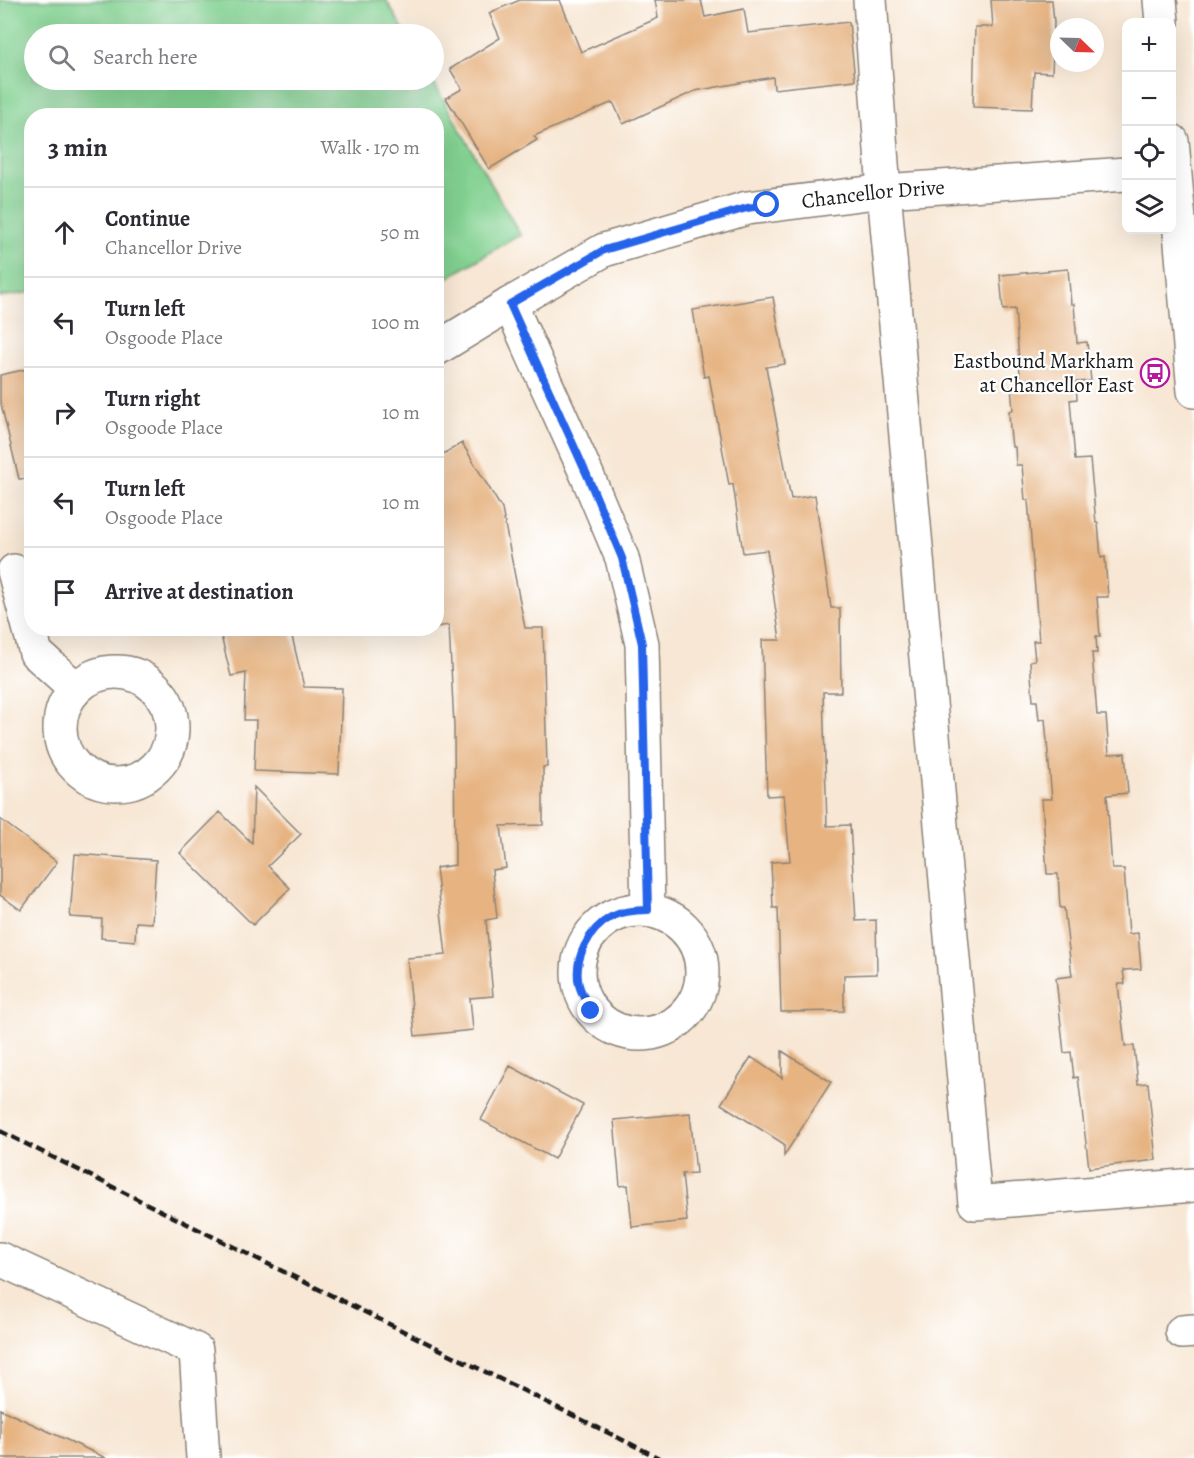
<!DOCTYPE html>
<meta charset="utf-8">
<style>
:root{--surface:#fff;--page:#f2f2f3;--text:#2b2b33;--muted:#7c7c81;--line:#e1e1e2}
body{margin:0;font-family:Alegreya,serif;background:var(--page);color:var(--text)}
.controls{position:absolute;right:18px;top:18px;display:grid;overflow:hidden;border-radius:12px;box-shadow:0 6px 24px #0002}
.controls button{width:54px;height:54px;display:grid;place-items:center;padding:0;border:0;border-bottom:2px solid var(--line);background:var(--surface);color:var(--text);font:30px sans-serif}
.compass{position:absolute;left:1050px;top:18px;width:54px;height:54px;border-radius:50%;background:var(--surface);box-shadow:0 6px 24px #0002;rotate:113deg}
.stop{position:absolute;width:18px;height:18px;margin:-14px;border:4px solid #2563eb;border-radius:50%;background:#fff}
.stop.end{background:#2563eb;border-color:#fff;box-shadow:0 2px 6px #0008}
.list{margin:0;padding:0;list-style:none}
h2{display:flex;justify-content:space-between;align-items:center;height:78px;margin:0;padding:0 24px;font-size:26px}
h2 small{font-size:20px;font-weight:400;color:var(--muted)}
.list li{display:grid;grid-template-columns:39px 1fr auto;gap:18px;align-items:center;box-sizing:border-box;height:90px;padding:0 24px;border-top:2px solid var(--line)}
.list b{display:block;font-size:22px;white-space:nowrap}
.list p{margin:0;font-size:20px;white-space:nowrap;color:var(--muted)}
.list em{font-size:20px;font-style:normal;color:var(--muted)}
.icon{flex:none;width:33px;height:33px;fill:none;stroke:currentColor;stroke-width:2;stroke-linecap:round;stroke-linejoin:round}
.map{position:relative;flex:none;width:1194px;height:1458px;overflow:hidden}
.search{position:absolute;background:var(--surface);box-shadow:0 6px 24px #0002;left:24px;top:24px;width:420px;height:66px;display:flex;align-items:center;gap:15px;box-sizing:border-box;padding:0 21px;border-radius:33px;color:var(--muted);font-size:22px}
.panel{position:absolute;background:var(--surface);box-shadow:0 6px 24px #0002;left:24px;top:108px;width:420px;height:528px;border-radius:24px}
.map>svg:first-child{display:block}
.green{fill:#81d090;stroke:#4e7656;stroke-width:1.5}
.building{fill:#e6b381}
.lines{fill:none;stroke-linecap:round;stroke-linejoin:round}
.minor-casing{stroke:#8a8278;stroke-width:36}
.minor{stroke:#fff;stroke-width:33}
.rail{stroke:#1c1c1c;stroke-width:4.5;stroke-dasharray:9 4.5;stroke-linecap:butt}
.route{stroke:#2563eb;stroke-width:8}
.labels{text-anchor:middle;stroke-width:4.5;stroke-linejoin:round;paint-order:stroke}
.street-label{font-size:21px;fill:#1c1c1c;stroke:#fff}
.poi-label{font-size:21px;fill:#1c1c1c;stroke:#fff;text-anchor:end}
</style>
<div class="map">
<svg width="1194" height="1458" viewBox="0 0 1194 1458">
<rect width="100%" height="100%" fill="#fff"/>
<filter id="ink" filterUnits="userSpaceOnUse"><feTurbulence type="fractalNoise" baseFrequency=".0167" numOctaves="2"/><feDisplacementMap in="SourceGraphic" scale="12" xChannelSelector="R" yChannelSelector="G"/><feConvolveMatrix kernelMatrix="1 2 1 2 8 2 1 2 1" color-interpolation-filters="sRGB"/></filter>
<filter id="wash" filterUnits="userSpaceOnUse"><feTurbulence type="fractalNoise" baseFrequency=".008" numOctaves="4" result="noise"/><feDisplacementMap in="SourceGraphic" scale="24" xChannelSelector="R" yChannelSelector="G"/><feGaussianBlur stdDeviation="1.35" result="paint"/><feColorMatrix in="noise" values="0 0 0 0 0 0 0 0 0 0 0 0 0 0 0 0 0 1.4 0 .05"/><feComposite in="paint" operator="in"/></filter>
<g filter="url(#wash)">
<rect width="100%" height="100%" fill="#f7e7d4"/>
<path class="green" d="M0,0h386l20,34h-372v46h398l89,156 -5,1 -79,47 -1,-168h-404l-1,176 -31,5z"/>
<g id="blocks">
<path class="building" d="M520,0h40l21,52 77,-34 -3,-18h46l4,17 39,-8 4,24 101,-11 6,58 -81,9 -1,-12 -78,14 -72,33 -10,-22 -79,34 3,4 -48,29 -43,-71 16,-9 -12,-20 50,-31 -11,-25z
M991,0h61l2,23 -2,50 -18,-1 -2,37 -59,-2 2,-80h18z
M1068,269l3,35h3l3,39 10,-1 4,39 -15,1 1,17 -7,1 5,60 15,-1 6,64h2l3,35 4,-1 3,40h-11l3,39h-4l1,17h-5l5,62h9l3,39 16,-1 3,40 -21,2 5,74h12l5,65 9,-1 3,36 -18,1 2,14h-7l7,62h9l4,38 10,-1 8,77 -67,8 -11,-91 -4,1 -3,-26 -7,1 -8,-75 16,-2 -8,-68h-4l-2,-34h-11l-5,-75h10l-7,-80 -6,1 -2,-19h-4l-3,-40 5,-1 -2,-19h6l-11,-141h-3l-3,-35h-6l-1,-18h-3l-2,-18 -1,-18 4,-1 -2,-23 10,-1 -6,-77 -12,1 -3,-35z
M773,297l12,67 -19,3 25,132 24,-4 16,113h9l1,84h-18l4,134 23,-1 6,96 20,-1 1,54 -33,1v36l-63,1 -3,-104h-5l-2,-46 19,-1 -6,-66 -17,1 -5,-156h18l-13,-90 -24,3 -10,-69 -4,1 -20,-109 -5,1 -11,-67z
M32,368v110l-13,1 -19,-79v-25z
M462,443l40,66 23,119h18l4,139h-4v58l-42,1 5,42 -14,2 5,48 -11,2 7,76 -23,2 3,32 -58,6 -8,-78 39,-3 -10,-87 19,-3 -1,-139 -5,-101 -13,2v-169z
M219,628h71l14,59 38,1 -3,86 -85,-3 2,-51h-12l2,-47 -15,3z
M254,787l47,47 -33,32 22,22 -37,37 -73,-72 40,-41 32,31z
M0,819l57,43 -36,48 -21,-15z
M75,854l81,6 -4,63 -16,-1 -1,19 -34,-3 1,-19 -32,-2z
M782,1051l49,31 -47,74v-12l-63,-40 30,-47 31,21z
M510,1066l73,39 -29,54 -73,-39z
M690,1113l6,60 -14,1 5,47 -55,6 -4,-42 -8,1 -6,-66z
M0,1409l106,49h-106z"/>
</g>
</g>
<g filter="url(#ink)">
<use href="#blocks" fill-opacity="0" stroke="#8a8278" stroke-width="1.5"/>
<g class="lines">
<g class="minor-casing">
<g id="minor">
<path d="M870,0l14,191 91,1012 219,-18"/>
<path d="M1160,0l2,22"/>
<path d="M1172,141l22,250"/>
<path d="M510,304l77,171 35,83 20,86 6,266"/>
<path id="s1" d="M436,349l74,-45 94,-54 143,-42 137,-17 242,-17"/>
<path d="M14,571l22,82 39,35"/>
<circle cx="116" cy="728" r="56"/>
<circle cx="640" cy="972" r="62"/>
<path d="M0,1259l196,91 7,108"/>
<path d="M1182,1332l12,-1"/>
</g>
</g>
<use href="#minor" class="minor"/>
<path class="rail" d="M0,1131l659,327"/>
</g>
</g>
<g class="lines" filter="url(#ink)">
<path class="route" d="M591,1011c-4,-8 -10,-18 -12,-26 -6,-26 10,-56 32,-68 11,-6 25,-7 37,-7l-6,-266 -20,-86 -35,-83 -77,-171 94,-54 143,-42 20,-3"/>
</g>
<defs>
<g id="bus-ring" transform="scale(1.5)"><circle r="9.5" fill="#fff" stroke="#b5179e" stroke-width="1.5"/><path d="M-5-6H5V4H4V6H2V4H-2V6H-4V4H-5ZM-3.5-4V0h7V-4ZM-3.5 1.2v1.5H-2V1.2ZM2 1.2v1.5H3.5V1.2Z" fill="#b5179e"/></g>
</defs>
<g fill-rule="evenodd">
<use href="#bus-ring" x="1155" y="373"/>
</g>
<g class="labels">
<g class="street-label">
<text dy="7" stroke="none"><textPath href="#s1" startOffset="471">Chancellor Drive</textPath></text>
</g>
<g class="poi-label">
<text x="1134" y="368">Eastbound Markham<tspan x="1134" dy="24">at Chancellor East</tspan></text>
</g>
</g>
</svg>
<div class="controls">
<button>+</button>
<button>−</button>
<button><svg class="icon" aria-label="locate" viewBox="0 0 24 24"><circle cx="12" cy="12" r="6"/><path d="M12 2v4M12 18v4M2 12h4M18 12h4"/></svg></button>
<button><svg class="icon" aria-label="layers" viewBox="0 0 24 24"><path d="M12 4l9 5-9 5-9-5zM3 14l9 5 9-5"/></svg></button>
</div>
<svg class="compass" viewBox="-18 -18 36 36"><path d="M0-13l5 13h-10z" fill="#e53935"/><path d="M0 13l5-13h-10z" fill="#7c7c81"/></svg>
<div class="stop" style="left:767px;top:205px"></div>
<div class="stop end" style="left:591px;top:1011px"></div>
<div class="search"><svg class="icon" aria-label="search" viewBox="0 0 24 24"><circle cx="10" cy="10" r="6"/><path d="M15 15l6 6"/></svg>Search here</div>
<section class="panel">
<h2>3 min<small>Walk · 170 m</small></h2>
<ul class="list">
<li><svg class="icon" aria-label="ahead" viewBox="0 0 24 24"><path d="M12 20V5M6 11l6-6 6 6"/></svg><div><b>Continue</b><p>Chancellor Drive</p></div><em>50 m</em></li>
<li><svg class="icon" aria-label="left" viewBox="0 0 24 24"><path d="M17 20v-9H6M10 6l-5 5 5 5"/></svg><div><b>Turn left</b><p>Osgoode Place</p></div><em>100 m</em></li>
<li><svg class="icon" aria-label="right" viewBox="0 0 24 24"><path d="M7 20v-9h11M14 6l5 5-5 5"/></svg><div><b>Turn right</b><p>Osgoode Place</p></div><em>10 m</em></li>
<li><svg class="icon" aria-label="left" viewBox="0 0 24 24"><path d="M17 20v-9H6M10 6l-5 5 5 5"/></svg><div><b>Turn left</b><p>Osgoode Place</p></div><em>10 m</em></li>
<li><svg class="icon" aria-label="arrive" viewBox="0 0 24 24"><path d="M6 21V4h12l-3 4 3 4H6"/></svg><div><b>Arrive at destination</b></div></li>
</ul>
</section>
</div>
